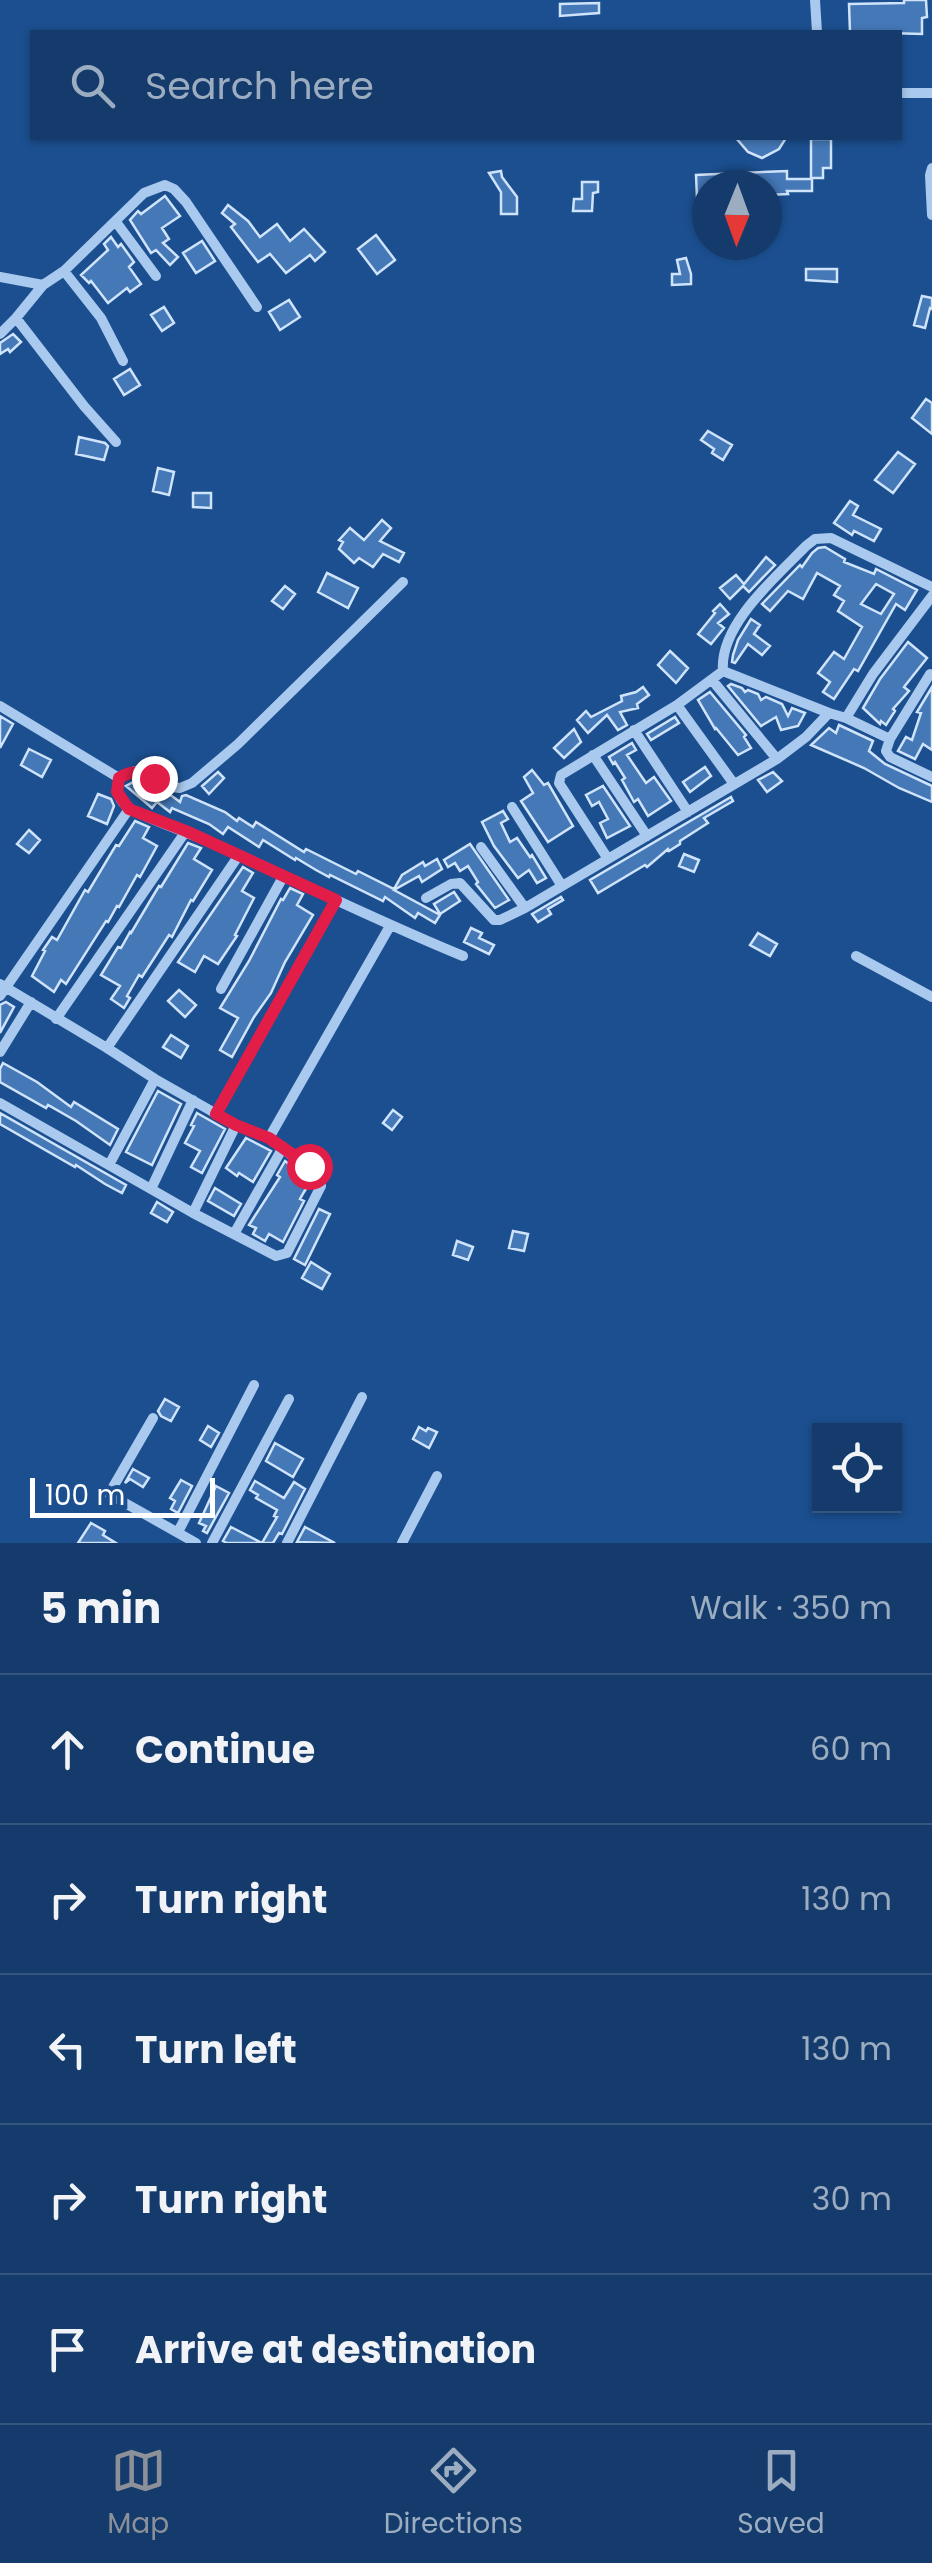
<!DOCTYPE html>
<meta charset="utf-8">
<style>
:root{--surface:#143b6b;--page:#1d4271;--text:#f1f3f6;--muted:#9dadc1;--line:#33557e;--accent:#8c9099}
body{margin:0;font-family:Poppins,sans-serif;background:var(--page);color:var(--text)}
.controls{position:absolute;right:30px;bottom:30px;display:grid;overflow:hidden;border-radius:0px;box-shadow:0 2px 8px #0004}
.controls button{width:90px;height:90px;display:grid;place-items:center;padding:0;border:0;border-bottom:2px solid var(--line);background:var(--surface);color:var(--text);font:50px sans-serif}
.compass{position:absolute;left:692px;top:170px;width:90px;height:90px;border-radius:50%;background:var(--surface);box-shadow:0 2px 8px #0004;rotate:181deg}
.scale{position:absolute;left:30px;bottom:25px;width:185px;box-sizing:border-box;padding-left:10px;border:5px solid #fff;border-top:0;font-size:28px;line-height:35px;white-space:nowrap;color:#fff;-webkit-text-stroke:8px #1b4f8f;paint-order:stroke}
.stop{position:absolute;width:30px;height:30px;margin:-22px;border:8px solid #e11d48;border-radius:50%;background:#fff}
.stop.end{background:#e11d48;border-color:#fff;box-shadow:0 2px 10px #0008}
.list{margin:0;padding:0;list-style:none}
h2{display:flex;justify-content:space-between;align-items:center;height:130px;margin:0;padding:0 40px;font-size:42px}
h2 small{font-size:32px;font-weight:400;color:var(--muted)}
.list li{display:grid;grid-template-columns:65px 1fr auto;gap:30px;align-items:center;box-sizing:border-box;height:150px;padding:0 40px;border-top:2px solid var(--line)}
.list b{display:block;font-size:38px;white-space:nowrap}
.list em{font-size:32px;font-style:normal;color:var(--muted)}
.icon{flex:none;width:55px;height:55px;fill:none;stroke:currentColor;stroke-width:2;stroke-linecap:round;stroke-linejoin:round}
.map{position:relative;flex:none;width:932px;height:1543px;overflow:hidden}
.search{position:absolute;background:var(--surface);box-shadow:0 2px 8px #0004;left:30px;right:30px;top:30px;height:110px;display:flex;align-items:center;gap:25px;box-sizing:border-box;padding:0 35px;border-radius:0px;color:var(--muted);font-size:38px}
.sheet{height:880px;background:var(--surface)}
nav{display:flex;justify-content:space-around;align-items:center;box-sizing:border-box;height:140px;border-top:2px solid var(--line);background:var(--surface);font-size:28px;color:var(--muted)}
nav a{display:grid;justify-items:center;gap:5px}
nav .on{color:var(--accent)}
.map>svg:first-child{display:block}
.building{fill:#4478b7;stroke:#cfe3fa;stroke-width:2.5;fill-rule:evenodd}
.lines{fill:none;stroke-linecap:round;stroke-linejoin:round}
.minor{stroke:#a9c9ee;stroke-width:10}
.route{stroke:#e11d48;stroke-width:12}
</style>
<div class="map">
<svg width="932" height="1543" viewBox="0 0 932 1543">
<rect width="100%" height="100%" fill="#1b4f8f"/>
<path class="building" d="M904,0h22l1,17 -5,1v16l-72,-2 -1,-28 55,-1z
M599,3v10l-39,3v-12z
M736,138h50l-7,11 -17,9 -14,-6z
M811,139h20v29h-8v10h-12z
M501,171l1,6 15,20v17h-16v-22l-12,-19z
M787,171v8h25v12h-25l1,3 -21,1v-10h-60v12l-10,1 -1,-23z
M582,182h16v10l-5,1 -1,18h-19l1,-12h8z
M165,196l15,20 -18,12 7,11 -6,4 15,14 -8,8 -14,-15 -5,3 -21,-33 8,-9 3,3z
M228,205l20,16 12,16 17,-13 13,17 14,-12 21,23 -10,9 -5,-6 -24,18 -16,-19 -12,8 -27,-35 4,-3 -13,-11z
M376,235l19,25 -18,14 -19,-25z
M111,237l7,10 3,-3 13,18 -5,5 12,17 -11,8 -3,-4 -19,15 -17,-22 -2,2 -8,-8 27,-25 -4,-6z
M202,241l13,20 -19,12 -13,-20z
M686,258l5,16v10l-19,1v-11h8l-3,-14z
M806,269h31v13l-31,-2z
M922,296l10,2v11l-2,-1 -5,20 -11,-3z
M289,300l11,17 -20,13 -11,-18z
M164,307l10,16 -12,8 -11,-16z
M13,334l8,8 -11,10 -2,-3 -8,5v-11z
M130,369l10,16 -16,10 -10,-16z
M926,399l6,4v31l-20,-16z
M708,431l24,14 -9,15 -11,-7 2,-4 -13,-9z
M79,437l26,6 3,3 -4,14 -28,-6z
M898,452l17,12 -22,29 -18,-13z
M158,468l16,4 -5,23 -16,-4z
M193,493h18v15l-18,-1z
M850,501l8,5 -5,9 28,14 -7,12 -20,-10 -2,4 -18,-12z
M382,520l9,8 -11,13 24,12 -5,9 -16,-8 -10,13 -14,-9 -5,5 -15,-14 4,-7 -4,-2 11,-12 14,12z
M825,547l20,12 -1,3 30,12 2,-5 41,21 -12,20 -9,-6 -38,67 -4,-2 -20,30 -11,-7 7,-10 -12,-9 16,-21 10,7 18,-32 -24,-16 6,-10 -10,-6 6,-9 -23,-13 -14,26 -15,-8 -18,20 -8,-7 38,-39 2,2 10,-14 6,-5zM876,584l18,10 -13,20 -20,-10z
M766,557l9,8 -26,27 -6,-6 -13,13 -10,-11 16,-13 8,9z
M327,573l31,15 -10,20 -30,-16z
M285,586l10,8 -12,15 -11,-8z
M720,604l9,10 -11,9 6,5 -13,16 -13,-10 17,-21 -2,-2z
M751,619l9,6 -6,9 16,12 -8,9 -14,-11 -13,19 -3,-1 1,-7 5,-15z
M908,642l19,16 -23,29 5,4 -16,18 2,2 -9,14 -5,-4 -1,3 -17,-16 17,-29z
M670,651l18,17 -12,15 -18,-18z
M731,684l11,4 3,4 3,-2 10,4 3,6 5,-3 16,7 6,12 4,-8 13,5 -7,13 -17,4 -5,-13 -15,9 -33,-40z
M643,687l6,8 -12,9 1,4 -18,4 7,13 -9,5 -11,-15 -19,18 -11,-13 9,-9 5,6 31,-16 -1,-5 15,-4z
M932,687v63l-9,-6 -8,15 -17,-8 8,-14 6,3 9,-27 -4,-1z
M710,692l36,43 -2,2 7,11 -13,7 -22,-27 -1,1 -17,-29z
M0,716l13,8 -13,24z
M675,717l4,6 -28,17 -4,-6z
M839,725l34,16 -4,10 16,13 47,22v16l-33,-14 -35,-20 -53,-23 18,-17 7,5z
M574,729l7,13 -17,16 -10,-10z
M632,743l4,7 -9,5 19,28 8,-6 17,24 -23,15 -10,-17 -4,3 -12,-22 3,-2 -10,-16 -2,2 -4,-7z
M29,749l22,11 -9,17 -21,-12z
M705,767l6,9 -21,16 -7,-10z
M532,770l12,15 4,-2 25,43 -25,16 -27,-41 12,-8 -9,-16z
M218,772l6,6 -15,16 -7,-8z
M773,772l9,9 -15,11 -9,-12z
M135,781l10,6 2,-1 25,10 8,6 2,-6 4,-1 39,17 12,9 2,-3 14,9 3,-5 48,30 2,-3 50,25 2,-3 36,18 8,-14 21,-13 2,4 12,-7 5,10 -20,13 -3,-6 -25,14 46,25 -5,8 -17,-10 -3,5 -30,-21 -2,4 -53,-26 -1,2 -13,-7 -20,-12 -1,2 -32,-20 -4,7 -31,-20 -5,7 -14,-10 -37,-16 -2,4 -13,-10 -5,6 -26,-22z
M603,786l27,40 -23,12 -7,-15 8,-4 -9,-17 -7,4 -6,-11z
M98,794l13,5 3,7 -7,18 -19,-8z
M731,797l2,4 -29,17 4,5 -28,18v3l-11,7 -1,-2 -21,18 -2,-2 -47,28 -8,-13z
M503,811l5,8 -7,4 9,19 7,-4 13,19 2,-2 14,23 -9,5 -8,-13 -11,8 -24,-32 -12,-24z
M135,821l14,6 -6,11 14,8 -17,31 -3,-2 -18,32 -2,-1 -9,16 -2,-1 -40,63 -5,-4 -7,12 -22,-16 13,-25 -2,-1 9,-13 5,3 28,-50 3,2 28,-47 3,1z
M29,830l11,10 -11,13 -12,-9z
M188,843l13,5 -7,11 18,11 -19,31 -2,-1 -19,37 -3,-2 -27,42 -3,-2 -12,21 3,2 -6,10 -13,-9 9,-13 -19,-11 17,-28 3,1 9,-16 1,1 19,-32 9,-15 2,1z
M470,844l39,56 -14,8 -19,-24 2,-2 -10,-16 -8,5 -5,-8 -7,4 -4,-7z
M684,854l15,6 -5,12 -15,-6z
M243,867l10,6 -11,18 12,7 -19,37 2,1 -19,28 -14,-8 -9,16 -17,-10z
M290,888l13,6 -6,11 16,10 -28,47 -14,31 -17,24 -22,40 -12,-7 18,-32 -18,-10 29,-47 32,-62 2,1z
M454,892l6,9 -20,13 -6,-10z
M561,897l2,3 -15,9 3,5 -13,8 -6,-8z
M471,928l11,5 -3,5 15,7 -5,9 -25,-12z
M758,933l19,11 -7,12 -20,-11z
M179,990l17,15 -11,12 -17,-16z
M6,1002l8,5 -14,26v-28z
M171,1035l17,11 -7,12 -18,-11z
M3,1063l34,19 34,25 3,-5 44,27 -8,16 -34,-24 -28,-16 -2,3 -46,-26v-13z
M158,1091l23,13 -29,61 -26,-13z
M393,1110l9,7 -10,13 -9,-7z
M0,1113l126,72 -4,8 -17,-9 -29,-19 -1,2 -75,-43z
M197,1113l28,16 -23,44 -11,-6 9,-16 -15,-8 9,-17 -3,-1z
M246,1138l25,13 -18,31 -14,-9 -2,3 -11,-8z
M285,1161l26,20 -7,11 -4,7 4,2 -21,41 -14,-8 -4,7 -12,-7 3,-6 -7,-3 31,-48 -3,-2z
M215,1188l26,16 -7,12 -26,-15z
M157,1202l16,10 -6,10 -16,-9z
M319,1209l11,5 -25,51 -11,-6z
M513,1231l15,3 -4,17 -15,-3z
M457,1241l16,6 -5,13 -15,-5z
M311,1262l19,12 -8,15 -20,-11z
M165,1399l14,8 -8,14 -10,-5 -3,-5z
M208,1426l11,7 -8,14 -11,-7z
M419,1427l7,4 2,-3 9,4 -8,16 -16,-9z
M275,1443l28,16 -10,18 -27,-16z
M133,1469l16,9 -6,9 -13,-8 -5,4z
M181,1480l11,6 -14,27 -7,-4 4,-8 -5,-3z
M255,1481l29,17 10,-16 11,7 -23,45 -3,-1 -6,10h-11l15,-26 -3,-1 3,-6 -21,-12 2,-3 -8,-5z
M216,1486l13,7 -22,40 -4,-2 3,-5 -7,-3z
M91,1523l14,8 -2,4 13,8h-38z
M231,1527l31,16h-35l-4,-2z
M305,1527l30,16 -38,-1z"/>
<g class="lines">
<path class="minor" d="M815,0l2,32
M900,93h32
M932,168l-2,7 2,40
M116,222l40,54
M64,271l37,47 22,43
M0,277l43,8 21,-14 80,-78 21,-8 9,4 12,13 71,105
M43,285l-27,33 68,88 32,36
M0,334l16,-16
M723,671l106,42
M930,674l-40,65 -4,12 4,6 42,20
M712,680l65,79
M677,705l57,79
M0,706l119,72c-3,11 -2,19 7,28 12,10 66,28 84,36 85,38 167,79 253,114
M846,718l44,21
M634,730l54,82
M593,755l54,81
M119,778l16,-7 37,16 8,1 12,-5 46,-39 165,-162
M512,807l50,79
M481,847l44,61
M608,859l-49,-76 2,-8 116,-70 46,-34c-4,-46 53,-94 83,-125l9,-7 16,-1 101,49
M426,898l25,-14 9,-1 34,37h6l25,-12 252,-149 29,-22 23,-24 17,5 27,-44 59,-78
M856,956l76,41
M0,984l107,64 48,31 81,46 33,13 51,39 1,9 -34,67 -11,3 -83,-43 -193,-110
M221,989l62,-112
M0,996l129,-187
M56,1019l130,-188
M107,1048l132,-193
M0,1052l31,-50
M216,1113l120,-213
M269,1138l121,-212
M109,1165l46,-86
M151,1189l42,-89
M193,1213l43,-88
M234,1234l48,-85
M153,1418l-44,76 87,49
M178,1532l76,-147
M212,1543l77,-144
M287,1543l75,-146
M402,1543l35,-67"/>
</g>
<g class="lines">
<path class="route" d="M154,778c-14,-7 -21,-8 -35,0l-2,14 12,17 57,22 150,69 -120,214 20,11 33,13 40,28"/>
</g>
</svg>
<div class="controls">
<button><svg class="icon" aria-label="locate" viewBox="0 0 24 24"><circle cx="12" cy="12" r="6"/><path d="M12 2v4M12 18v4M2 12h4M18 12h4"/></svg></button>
</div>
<svg class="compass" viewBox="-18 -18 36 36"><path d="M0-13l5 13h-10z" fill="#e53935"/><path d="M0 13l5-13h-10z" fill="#9dadc1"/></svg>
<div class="scale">100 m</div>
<div class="stop" style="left:309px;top:1166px"></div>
<div class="stop end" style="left:154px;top:778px"></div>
<div class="search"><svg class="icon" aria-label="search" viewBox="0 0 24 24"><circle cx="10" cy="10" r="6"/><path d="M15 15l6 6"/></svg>Search here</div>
</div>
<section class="sheet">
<h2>5 min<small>Walk · 350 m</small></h2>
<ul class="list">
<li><svg class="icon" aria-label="ahead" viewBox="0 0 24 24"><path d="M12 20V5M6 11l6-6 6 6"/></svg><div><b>Continue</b></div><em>60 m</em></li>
<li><svg class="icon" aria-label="right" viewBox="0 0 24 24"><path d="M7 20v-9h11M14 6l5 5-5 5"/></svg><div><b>Turn right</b></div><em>130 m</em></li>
<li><svg class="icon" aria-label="left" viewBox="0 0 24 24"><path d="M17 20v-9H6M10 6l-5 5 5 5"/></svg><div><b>Turn left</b></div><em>130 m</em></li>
<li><svg class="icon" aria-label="right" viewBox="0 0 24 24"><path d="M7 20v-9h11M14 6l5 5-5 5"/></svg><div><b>Turn right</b></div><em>30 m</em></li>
<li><svg class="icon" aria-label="arrive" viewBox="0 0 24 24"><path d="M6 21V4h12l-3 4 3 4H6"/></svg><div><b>Arrive at destination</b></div></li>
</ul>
</section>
<nav>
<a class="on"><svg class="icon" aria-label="map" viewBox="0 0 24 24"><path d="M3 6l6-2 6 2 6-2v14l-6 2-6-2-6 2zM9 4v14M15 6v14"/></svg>Map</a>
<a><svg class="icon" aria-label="directions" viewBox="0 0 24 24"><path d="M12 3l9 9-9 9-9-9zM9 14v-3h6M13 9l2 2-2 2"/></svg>Directions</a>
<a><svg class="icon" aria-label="saved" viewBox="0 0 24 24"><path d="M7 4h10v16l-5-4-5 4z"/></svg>Saved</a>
</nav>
